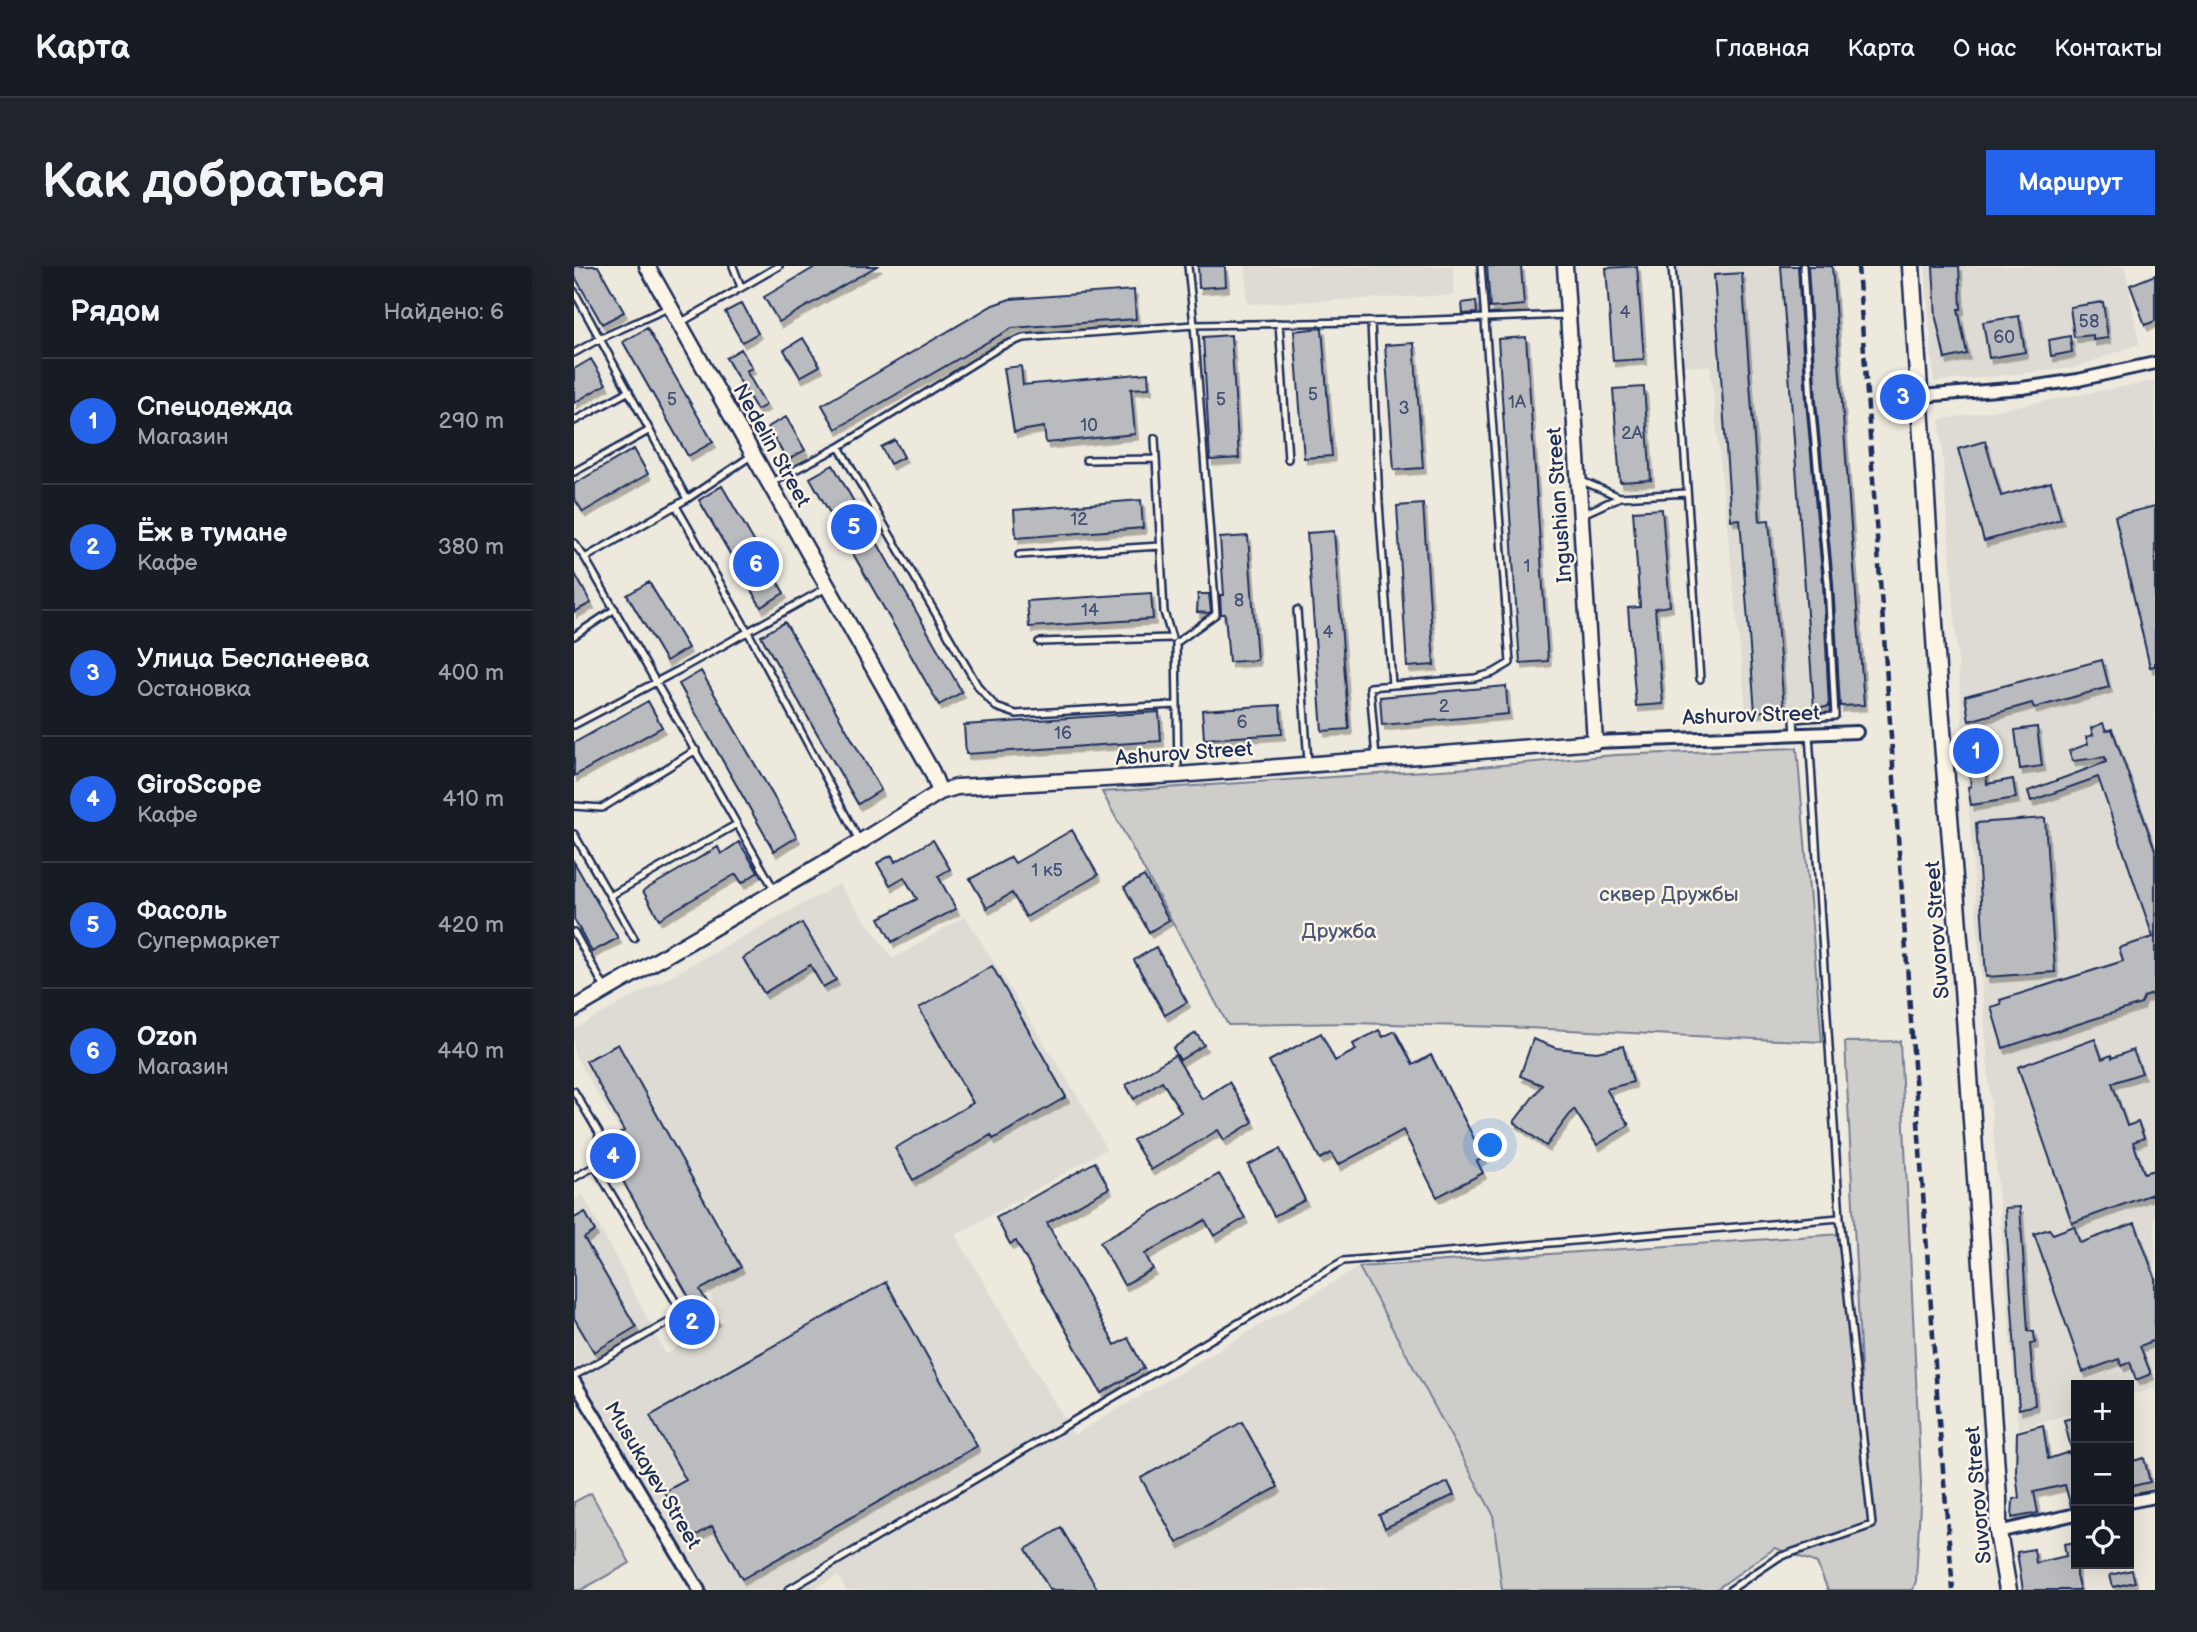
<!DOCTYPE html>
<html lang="ru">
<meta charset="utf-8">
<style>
:root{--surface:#171b24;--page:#20242c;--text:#f1f3f6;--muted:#9ea1a6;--line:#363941;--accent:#2563eb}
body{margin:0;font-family:"Balsamiq Sans",sans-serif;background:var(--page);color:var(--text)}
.controls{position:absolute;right:21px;bottom:21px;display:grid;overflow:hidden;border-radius:0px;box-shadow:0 7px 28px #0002}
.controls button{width:63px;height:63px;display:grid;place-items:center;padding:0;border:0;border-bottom:2px solid var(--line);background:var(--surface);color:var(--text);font:35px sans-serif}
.you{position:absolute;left:917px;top:880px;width:24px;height:24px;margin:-18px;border:5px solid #fff;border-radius:50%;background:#1a73e8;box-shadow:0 0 0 10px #1a73e833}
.badge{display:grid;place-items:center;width:46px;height:46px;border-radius:50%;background:var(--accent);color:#fff;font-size:23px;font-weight:700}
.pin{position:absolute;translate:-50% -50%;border:4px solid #fff;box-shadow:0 2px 7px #0006}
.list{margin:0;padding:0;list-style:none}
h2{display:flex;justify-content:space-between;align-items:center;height:91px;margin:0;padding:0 28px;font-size:30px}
h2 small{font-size:23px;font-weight:400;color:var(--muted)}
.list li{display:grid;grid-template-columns:46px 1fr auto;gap:21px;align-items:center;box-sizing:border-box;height:126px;padding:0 28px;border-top:2px solid var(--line)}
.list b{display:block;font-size:26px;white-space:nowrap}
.list p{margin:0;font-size:23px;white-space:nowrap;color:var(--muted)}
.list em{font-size:23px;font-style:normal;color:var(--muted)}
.icon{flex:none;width:38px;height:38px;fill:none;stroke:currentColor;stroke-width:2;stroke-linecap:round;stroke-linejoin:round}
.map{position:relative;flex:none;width:1581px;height:1324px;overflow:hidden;border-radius:0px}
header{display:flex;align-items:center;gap:42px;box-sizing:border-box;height:98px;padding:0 35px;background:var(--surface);border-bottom:2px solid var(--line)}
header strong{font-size:33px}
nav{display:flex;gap:38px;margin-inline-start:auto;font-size:24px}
.intro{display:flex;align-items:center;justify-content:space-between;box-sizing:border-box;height:168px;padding:0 42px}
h1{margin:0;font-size:49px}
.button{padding:18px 32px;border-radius:0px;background:var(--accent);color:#fff;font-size:24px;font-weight:700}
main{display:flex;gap:42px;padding:0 42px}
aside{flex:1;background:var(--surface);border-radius:0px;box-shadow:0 7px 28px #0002}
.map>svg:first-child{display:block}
.built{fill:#dedbd4}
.green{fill:#cfcdca;stroke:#757e94;stroke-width:2}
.building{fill:#babbbe;stroke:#1b2f5e;stroke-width:2;filter:url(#shadow)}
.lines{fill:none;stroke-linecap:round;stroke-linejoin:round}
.service-casing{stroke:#1b2f5e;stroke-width:10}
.minor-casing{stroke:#1b2f5e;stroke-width:16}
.tertiary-casing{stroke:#1b2f5e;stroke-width:19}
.secondary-casing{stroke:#1b2f5e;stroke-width:21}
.service{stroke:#fcf5e5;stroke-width:5}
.minor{stroke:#fcf5e5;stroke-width:10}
.tertiary{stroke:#fcf5e5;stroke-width:14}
.secondary{stroke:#fcf5e5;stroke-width:16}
.rail{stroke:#1b2f5e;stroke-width:4.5;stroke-dasharray:10 5;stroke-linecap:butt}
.labels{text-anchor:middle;stroke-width:5;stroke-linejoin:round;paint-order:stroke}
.number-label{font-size:18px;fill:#435276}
.street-label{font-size:21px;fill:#1b2f5e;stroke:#fcf5e5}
.park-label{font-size:21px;fill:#485679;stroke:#fcf5e5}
</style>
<header>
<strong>Карта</strong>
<nav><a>Главная</a><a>Карта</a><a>О нас</a><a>Контакты</a></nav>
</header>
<div class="intro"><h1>Как добраться</h1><a class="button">Маршрут</a></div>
<main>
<aside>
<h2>Рядом<small>Найдено: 6</small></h2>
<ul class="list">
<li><span class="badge">1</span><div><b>Спецодежда</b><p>Магазин</p></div><em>290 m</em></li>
<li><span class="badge">2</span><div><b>Ёж в тумане</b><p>Кафе</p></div><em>380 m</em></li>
<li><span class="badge">3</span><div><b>Улица Бесланеева</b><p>Остановка</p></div><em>400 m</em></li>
<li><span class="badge">4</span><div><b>GiroScope</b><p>Кафе</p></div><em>410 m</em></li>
<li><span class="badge">5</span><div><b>Фасоль</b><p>Супермаркет</p></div><em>420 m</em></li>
<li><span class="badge">6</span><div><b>Ozon</b><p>Магазин</p></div><em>440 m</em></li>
</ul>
</aside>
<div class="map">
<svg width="1581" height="1324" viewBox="0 0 1581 1324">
<defs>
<filter id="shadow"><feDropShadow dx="3" dy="5.5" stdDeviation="0" flood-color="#0004"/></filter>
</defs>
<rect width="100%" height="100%" fill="#eee9dd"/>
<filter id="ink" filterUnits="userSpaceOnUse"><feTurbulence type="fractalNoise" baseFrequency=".0143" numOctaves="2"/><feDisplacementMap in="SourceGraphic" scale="14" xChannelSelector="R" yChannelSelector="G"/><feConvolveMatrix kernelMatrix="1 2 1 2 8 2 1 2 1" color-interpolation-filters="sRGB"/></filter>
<g filter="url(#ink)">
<path class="built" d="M672,0h207l1,29 -207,9z
M1098,0h163l33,440 -121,10 -37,-350h-35z
M1351,0h200l14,78 -65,24 -140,14z
M1581,115v1007l-26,8v-11h-53v27l-58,17 -29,-347 -49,-662z
M265,618l54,75 72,-43 120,192 21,41 -150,86 118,200 285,-168 134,247 9,76h-656l-8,-14 -27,14h-104l-116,-188 -17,-33v-169l9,-5 83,159 58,-34 -112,-202 -38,-64v-25z"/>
<path class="green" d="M1223,482l25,294 -316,-15 -155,-4 -123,2 -126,-233 354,-23 159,-14z
M1326,775l21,443 -5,97 -3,9h-85l-11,-27 -42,-15 -60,42h-213l-9,-76 -134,-247 483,-33 23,215 -20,-407z
M17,1227l39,70 -49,27h-7v-88z"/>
<path class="building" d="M0,0h24l26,46 -22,12 -28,-49z
M243,0h60l-98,56 -15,-25z
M624,0h27l1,20 -27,2z
M913,0h34l3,39 -34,3z
M1063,0l7,93 -31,2 -7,-93z
M1207,0h17l8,135 17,182 6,124 -15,1z
M1234,0h24l32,439 -24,1 -7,-123 -17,-182z
M1359,0h26l2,43h-3l9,45 -22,5 -9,-41z
M1168,7l18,248 9,-1 15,189 -29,3 -15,-193 -9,1 -17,-245z
M1581,9v46l-10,4 -15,-40z
M560,24l2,29 -124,9 -176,101 -14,-24 171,-100 17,-6z
M902,35l1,12 -14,1 -1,-11z
M1529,36l5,36 -15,2v-5l-19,2 -4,-30z
M168,37l16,30 -16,9 -17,-30z
M1445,50l6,36 -36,6 -6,-36z
M73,62l66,114 -25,14 -65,-114z
M748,62l10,128 -28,2 -10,-127z
M657,69l8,123 -29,2 -7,-123z
M1496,70l2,16 -21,4 -2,-16z
M952,71l22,324 -28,2 -22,-324z
M229,72l17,28 -20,11 -16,-27z
M840,77l9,125 -29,2 -9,-125z
M167,83l11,19 -6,3 20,34 -9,5 -31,-52z
M17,93l15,25 -32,19v-34z
M447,100l2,19 125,-12 1,15 -18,1 4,45 -89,9 -2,-16 -30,5 -10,-64z
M1070,121l7,93 -31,2 -7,-93z
M212,151l19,33 -18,10 -19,-33z
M321,174l9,17 -14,7 -9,-17z
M1411,175l16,55 50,-14 10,37 -77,22 -26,-92z
M60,183l14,25 -65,38 -9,-14v-14z
M259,199l129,227 -23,13 -129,-227z
M148,220l62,107 -23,14 -62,-107z
M567,234l2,28 -127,10 -2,-28z
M849,238l11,161 -27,2 -10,-161z
M1581,240v160l-5,1 -35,-151z
M1088,243l8,97 -15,2 8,96 -27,2 -8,-98 12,-1 -7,-96z
M760,265l15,198 -27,2 -15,-198z
M674,270l9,124 -28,2 -4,-48h-4l-1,-19h4l-4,-57z
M0,306l17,31 -17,9z
M75,316l39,66 -22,13 -39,-66z
M577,327l2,26 -124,8 -2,-26z
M624,328h11l2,17 -2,2 -12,-1z
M211,356l96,168 -23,14 -97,-168z
M1528,394l7,27 -75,21 -2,-5 -63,18 -4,-25z
M127,405l96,166 -23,14 -95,-167z
M932,420l2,28 -126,11 -2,-28z
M74,435l14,26 -88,49v-33z
M706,439l2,29 -78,5 -2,-29z
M585,446l2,29 -195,13 -2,-29z
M1529,457l3,8 6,-2 43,121v143l-11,4 -3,7 -138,44 -12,-41 10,-3 -1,-4 123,-39 -4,-13 34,-11 -55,-160 -67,24 -3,-10 78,-29 -1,-5 -32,4 -4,-10 19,-7 -2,-7 7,-2 -2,-7z
M1463,461l5,39 -22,3 -5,-39z
M1409,468l4,50 26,-5 3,19 -45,7 -3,-18 3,-1 -6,-49z
M1471,552l10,154 -69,5 -10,-154z
M498,564l26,45 -72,42 -14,-24 -25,15 -17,-29 41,-22 4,6z
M359,574l17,29 -12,7 18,33 -64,33 -13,-24 38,-19 -13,-22 -14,8 -13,-22 15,-8 3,7z
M165,576l19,30 -16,11 -6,-9 -77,45 -16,-28 75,-44 3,7z
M0,596l44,76 -26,14 -18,-33z
M570,610l25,44 -20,12 -25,-45z
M228,657l34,57 -13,7 -13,-22 -46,28 -21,-35z
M582,681l31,55 -22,13 -31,-55z
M418,700l74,131 -73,42 -2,-4 -78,45 -18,-32 78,-45 -54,-95z
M805,764l4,7 12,-6 18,34 18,-10 53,103 -7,3 6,12 -46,24 -34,-67 -65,35 -7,-12 -11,6 -51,-98 52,-28 14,28 21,-11 -3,-6z
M622,767l8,12 -24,15 -7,-12z
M959,773l23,9 41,4 26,-6 10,36 -27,7 23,36 -32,20 -23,-36 -28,37 -32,-24 28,-37 -22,-9z
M1521,773l7,20 9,-4 1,3 21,-8 9,23 -30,10 15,43 11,-4 6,16 -11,4 11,31 11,-3v23l-83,30 -54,-156z
M44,778l123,223 -41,23 17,30 -28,16 -8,-14 17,-9 -95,-167v-3l21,-12 -38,-70z
M601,789l27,44 27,-17 24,40 -29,18 -6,-10 -67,40 -18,-30 48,-28 -19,-31 -28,18 -8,-14z
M706,883l25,51 -31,16 -26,-51z
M521,896l14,26 -62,35 68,122 13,-7 16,30 -43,25 -85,-152 -6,3 -14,-26z
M645,908l26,44 -31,18 -9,-16 -60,34 8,15 -29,16 -24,-43z
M1446,941l8,124h6l1,12 -5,1 5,61 -16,4 -14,-201z
M11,946l10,19 -11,7 52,89 -42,25 -20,-34v-100z
M1561,957l20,55v62l-15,6 11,28 -15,6 -6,-18 -8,4 -3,-7 -36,13 -49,-138 15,-5 4,5 21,-8 6,17z
M312,1016l91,164 -235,133 -30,-53 -22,13 -26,-47 22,-12 -36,-64z
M1502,1151v35h-4l-8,-32z
M668,1156l36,65 -101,56 -36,-65z
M1469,1159l5,34 21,-7 7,22v32l-5,1 -6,-22 -31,7 4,21 -26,5 1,-19 6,-1 -3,-26 1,-40z
M1570,1192l6,24 -21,5v-25z
M874,1216l6,13 -69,33 -6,-13z
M487,1262l37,62h-48l-24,-41z
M1502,1276v34l4,14h-57l-6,-38 17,-3 2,14 30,-7 -2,-12z
M1558,1304l3,12 -22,5 -3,-12z"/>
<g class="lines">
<g class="service-casing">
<path id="service" d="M159,0l8,21
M1098,0l28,413
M0,25l113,208 -102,59 189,331
M797,56l8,181 13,182
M106,57l99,-57
M705,57l9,136
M0,87l27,-15 67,-30
M0,155l55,-30
M581,172l9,174 8,26
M265,181l140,241 17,19 20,7 159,-9
M512,194l70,-1
M0,206l76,-42
M1008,215l38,16 67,-4
M196,217l69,-36 161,-100 23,-9 171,-13 -6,-59
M113,233l64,-43
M102,240l71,124 113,212
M1007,249l39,-18
M0,277l11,15
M445,289l141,-9
M723,344l11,152
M0,370l41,-27
M465,376l133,-4
M0,459l105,-55 147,-82
M1221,468l-1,-15 41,-3 -7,-133 -17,-182 -8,-135
M802,492l-6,-71 105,-9 18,-5 17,-10 -29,-397
M604,506l-2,-129 40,-29 -22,-289 213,-4 159,-6
M0,540l28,2 94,-58
M0,568l60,104
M36,630l127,-72
M0,666l32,58
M0,825l25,42 -4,33 88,148 -109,62
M0,912l21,-12
M214,1324l555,-329 497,-43
M1156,1324l49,-33 93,-32 -32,-307 -31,-484"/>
</g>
<g class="minor-casing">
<path id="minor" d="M1347,130l101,-8 56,-8 77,-17
M1021,476l262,-10
M0,1115l125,209
M1555,1236l26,-5
M1424,1266l78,-18"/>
</g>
<g class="tertiary-casing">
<path id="tertiary" d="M73,0l285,506 8,20
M0,743l286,-167 80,-50 17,-5 221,-12 417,-33 -30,-476"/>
</g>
<g class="secondary-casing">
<path id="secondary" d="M1337,0l26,403 26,319 35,511v33l10,58"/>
</g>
<use href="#service" class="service"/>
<use href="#minor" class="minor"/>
<use href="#tertiary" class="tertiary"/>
<use href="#secondary" class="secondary"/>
<path class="rail" d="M1284,0l81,1155 14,169"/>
</g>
</g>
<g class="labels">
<g class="number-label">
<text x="1051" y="52">4</text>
<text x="1515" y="61">58</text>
<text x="1430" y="77">60</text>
<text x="739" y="134">5</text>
<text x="98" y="139">5</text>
<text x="647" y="139">5</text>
<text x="943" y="142">1А</text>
<text x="830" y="148">3</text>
<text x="515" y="165">10</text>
<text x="1058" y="173">2А</text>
<text x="505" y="259">12</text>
<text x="953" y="306">1</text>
<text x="665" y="340">8</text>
<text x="516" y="350">14</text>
<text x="754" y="372">4</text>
<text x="870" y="446">2</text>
<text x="668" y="462">6</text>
<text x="489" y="473">16</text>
<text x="473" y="610">1 к5</text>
</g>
<g class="street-label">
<text transform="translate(198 179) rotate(61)" y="7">Nedelin Street</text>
<text transform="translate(985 239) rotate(-94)" y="7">Ingushian Street</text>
<text transform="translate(1177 449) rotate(-2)" y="7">Ashurov Street</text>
<text transform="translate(610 487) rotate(-4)" y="7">Ashurov Street</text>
<text transform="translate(1363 664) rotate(-94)" y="7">Suvorov Street</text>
<text transform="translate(79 1209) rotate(59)" y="7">Musukayev Street</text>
<text transform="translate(1404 1229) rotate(-95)" y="7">Suvorov Street</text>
</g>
<g class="park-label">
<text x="1095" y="635">сквер Дружбы</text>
<text x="765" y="672">Дружба</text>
</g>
</g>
</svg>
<div class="controls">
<button>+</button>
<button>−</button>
<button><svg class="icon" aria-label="locate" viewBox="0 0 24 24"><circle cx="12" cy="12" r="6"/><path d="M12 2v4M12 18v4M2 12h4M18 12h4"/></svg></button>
</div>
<div class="you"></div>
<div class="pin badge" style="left:1402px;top:485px">1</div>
<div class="pin badge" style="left:118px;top:1056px">2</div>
<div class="pin badge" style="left:1329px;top:131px">3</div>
<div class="pin badge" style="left:39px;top:890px">4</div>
<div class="pin badge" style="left:280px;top:261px">5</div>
<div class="pin badge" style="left:182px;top:298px">6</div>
</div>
</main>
